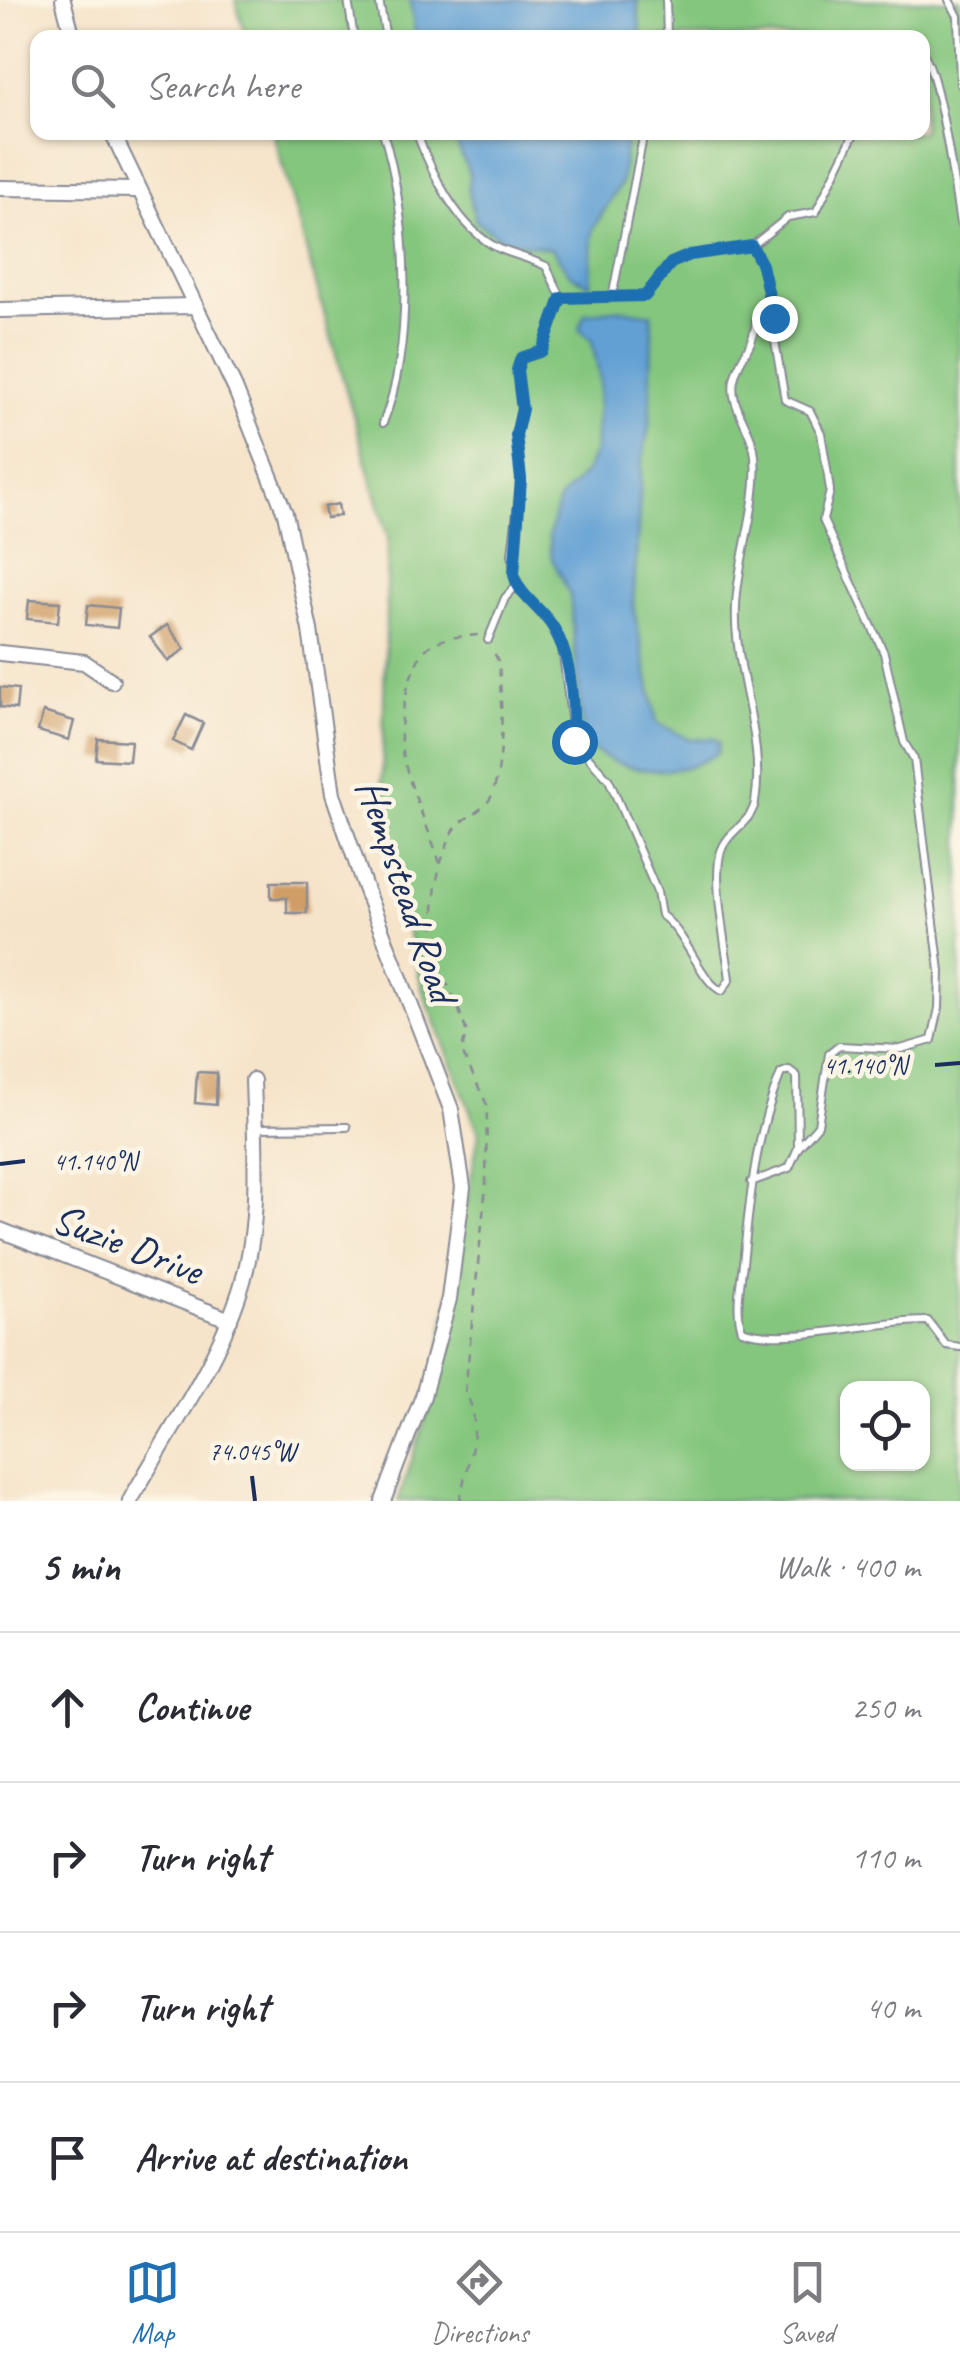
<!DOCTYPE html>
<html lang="en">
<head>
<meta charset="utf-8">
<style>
	:root { --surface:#fff; --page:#f2f2f3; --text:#2b2b33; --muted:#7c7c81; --line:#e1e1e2; --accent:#1f6fb2 }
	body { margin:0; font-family:Caveat,sans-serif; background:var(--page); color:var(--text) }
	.controls { position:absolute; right:30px; bottom:30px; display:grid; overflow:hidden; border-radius:20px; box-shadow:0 2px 8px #0004 }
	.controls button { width:90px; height:90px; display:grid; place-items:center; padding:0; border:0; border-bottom:2px solid var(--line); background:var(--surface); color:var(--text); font:50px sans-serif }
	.stop { position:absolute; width:30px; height:30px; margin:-22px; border:8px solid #1f6fb2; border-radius:50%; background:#fff }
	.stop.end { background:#1f6fb2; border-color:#fff; box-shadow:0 2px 10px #0008 }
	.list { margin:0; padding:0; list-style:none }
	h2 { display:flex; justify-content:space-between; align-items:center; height:130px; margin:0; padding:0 40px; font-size:42px }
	h2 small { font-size:32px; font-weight:400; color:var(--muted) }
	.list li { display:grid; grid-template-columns:65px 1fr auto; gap:30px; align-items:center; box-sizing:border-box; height:150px; padding:0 40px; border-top:2px solid var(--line) }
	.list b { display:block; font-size:38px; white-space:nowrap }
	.list em { font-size:32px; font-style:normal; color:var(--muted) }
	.icon { flex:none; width:55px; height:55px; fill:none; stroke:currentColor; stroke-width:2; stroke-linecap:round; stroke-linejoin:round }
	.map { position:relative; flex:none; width:960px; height:1501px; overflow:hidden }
	.search { position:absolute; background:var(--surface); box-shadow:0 2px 8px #0004; left:30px; right:30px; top:30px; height:110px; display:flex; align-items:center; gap:25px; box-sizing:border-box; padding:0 35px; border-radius:20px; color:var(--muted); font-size:38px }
	.sheet { height:730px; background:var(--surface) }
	nav { display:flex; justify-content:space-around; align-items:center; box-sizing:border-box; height:140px; border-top:2px solid var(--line); background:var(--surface); font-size:28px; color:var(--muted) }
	nav a { display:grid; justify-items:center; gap:5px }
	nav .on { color:var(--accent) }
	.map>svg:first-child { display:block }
	.green { fill:#84c67e; stroke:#507a6e; stroke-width:2.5; fill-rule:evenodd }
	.water { fill:#62a0d4; stroke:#3e6899; stroke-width:2.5 }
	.building { fill:#cf9d65 }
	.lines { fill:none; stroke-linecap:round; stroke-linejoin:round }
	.lane-casing { stroke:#888a94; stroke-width:10 }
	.street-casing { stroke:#888a94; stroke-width:18 }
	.path { stroke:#888a94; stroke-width:2.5; stroke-dasharray:8 8; stroke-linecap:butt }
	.lane { stroke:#fff; stroke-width:6 }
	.street { stroke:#fff; stroke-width:14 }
	.route { stroke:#1f6fb2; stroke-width:12 }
	.ticks { fill:none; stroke:#1b2f5e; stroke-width:4 }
	.labels { text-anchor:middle; stroke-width:9; stroke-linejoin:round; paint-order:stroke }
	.street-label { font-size:42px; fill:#1b2f5e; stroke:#fcf5e5 }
	.ticks-label { font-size:25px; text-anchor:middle; fill:#1b2f5e; stroke:#fcf5e5; stroke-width:9; stroke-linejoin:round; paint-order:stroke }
</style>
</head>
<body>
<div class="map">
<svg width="960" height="1501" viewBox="0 0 960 1501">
	<rect width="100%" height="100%" fill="#fcf5e5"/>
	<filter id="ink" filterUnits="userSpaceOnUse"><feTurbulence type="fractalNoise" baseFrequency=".01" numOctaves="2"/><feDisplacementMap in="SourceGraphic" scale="20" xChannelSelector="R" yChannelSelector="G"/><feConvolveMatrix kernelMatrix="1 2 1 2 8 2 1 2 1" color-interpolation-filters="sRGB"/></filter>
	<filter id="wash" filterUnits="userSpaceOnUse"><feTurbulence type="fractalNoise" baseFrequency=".0048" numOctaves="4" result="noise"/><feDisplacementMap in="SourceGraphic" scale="40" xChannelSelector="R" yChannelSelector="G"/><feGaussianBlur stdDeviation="2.25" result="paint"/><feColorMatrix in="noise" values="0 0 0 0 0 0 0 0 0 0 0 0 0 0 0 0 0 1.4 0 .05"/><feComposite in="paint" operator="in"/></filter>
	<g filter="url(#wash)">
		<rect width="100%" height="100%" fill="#f6e4ca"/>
		<path class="green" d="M235,0h725v1501h-562l33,-99 48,-269 -56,-142 -42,-168 7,-286 -115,-404 649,-1v-94l-676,-1zM848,1388h74v76h-74z"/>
		<g class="water">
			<polygon points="410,0 637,0 641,37 416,37"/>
			<polygon points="452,133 627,133 621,183 592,230 590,285 570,274 552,249 503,240 476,221 468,190 470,175"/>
			<path d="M622,309l29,5 1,15 -2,92 -8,41 -9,143 24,118 34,17 22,-2 6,5 -2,10c-40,27 -99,21 -133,-11l-14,-147 -18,-37 -3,-22 10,-36 26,-27 10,-21 5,-72 -8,-39 -13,-12 6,-15z"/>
		</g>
		<g id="blocks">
			<g class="building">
				<polygon points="338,504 340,516 326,518 324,507"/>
				<polygon points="29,600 60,602 58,622 27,619"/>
				<polygon points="88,605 119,608 117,628 86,625"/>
				<polygon points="167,625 185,649 168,661 150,637"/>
				<polygon points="0,687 18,689 16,709 0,707"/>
				<polygon points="43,712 74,721 69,740 38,731"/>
				<polygon points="186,715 203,723 191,750 173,741"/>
				<polygon points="98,739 131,741 129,761 96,759"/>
				<polygon points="271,882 307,882 307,913 287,913 287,898 271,898"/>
				<polygon points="197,1072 217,1073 216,1105 195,1103"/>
			</g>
		</g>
	</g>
	<g filter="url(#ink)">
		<use href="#blocks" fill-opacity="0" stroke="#888a94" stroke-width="2.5"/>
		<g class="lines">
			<defs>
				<g id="lane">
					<polyline points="348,0 354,38"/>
					<polyline points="379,0 386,38"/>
					<polyline points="666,0 667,38"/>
					<polyline points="949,0 958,16 960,84"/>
					<path d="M922,52c17,17 33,141 38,172"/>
					<path d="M416,132c16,41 42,98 84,117 15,6 31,10 46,17l15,31"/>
					<polyline points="752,246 762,265 785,400 810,411 821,433 827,469 830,491 823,520 884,653 904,742 914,759 940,971 939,1008 932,1040 901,1049 839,1046 829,1054 818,1125 798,1148"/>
					<polyline points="613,293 644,132"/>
					<path d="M767,301c-13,13 -10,25 -16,41 -5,11 -13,22 -16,34 -9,28 18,52 20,80 4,50 -17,99 -19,150 -3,64 30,132 19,196 -4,22 -27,28 -34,49 -9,29 5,96 9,128l-8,12c-21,-8 -35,-58 -61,-76l-4,-23 -48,-112 -35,-39 -12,-94 -11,-22 -35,-39 -4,-32 9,-75 -5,-44 5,-26 -4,-39 4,-12 21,-7 19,-54 84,-1 26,-33 19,-8 62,-9 36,-29 28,-5 39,-80"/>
					<path d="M383,423c32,-80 25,-209 0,-291"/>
					<polyline points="488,640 505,598 516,586"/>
					<polyline points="255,1128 347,1127"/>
					<path d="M751,1182l38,-14 9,-20 -1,-72 -8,-6 -8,3c-25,60 -30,117 -37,181 -2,24 -10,52 -2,76 44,16 132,-10 186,-9l18,24 14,2"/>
				</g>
				<g id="street">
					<polyline points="63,0 73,38"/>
					<polyline points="112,132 235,388 285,513 310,630 333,794 365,888 451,1109 463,1187 449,1299 423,1396 383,1501"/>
					<polyline points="0,188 136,190"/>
					<polyline points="0,310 194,306"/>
					<polyline points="0,653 84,662 112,681"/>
					<polyline points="0,1230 230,1320"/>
					<path d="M130,1501c39,-70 91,-143 113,-220 18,-64 12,-136 10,-201"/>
				</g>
			</defs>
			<use href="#lane" class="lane-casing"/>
			<use href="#street" class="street-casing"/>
			<g class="path">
				<path d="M440,863c-12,-36 -30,-74 -38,-111 -5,-25 6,-96 31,-108 13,-7 31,-8 46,-9"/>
				<path d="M460,1501c5,-38 26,-74 5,-109l21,-207 1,-80 -25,-53 4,-22 -7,-20 -10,-24 -10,-8c-7,-50 -10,-100 14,-146 9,-16 32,-20 39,-37 14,-40 9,-91 7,-133l-8,-15"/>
			</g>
			<use href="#lane" class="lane"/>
			<use href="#street" class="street"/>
		</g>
	</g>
	<g class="lines" filter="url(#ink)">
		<path class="route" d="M574,741c-1,-37 -1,-85 -23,-117 -12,-18 -33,-29 -37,-50l7,-95 -5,-44 6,-26 -5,-39 4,-12 21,-7 19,-53 84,-2 26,-33 19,-8 62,-9 10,19 12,53"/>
	</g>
	<path class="ticks" d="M935,1065l25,-2M0,1164l25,-3M252,1476l3,25"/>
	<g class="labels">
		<g class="street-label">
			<text transform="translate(408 890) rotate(71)" y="15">Hempstead Road</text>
			<text transform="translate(128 1243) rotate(21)" y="15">Suzie Drive</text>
		</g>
	</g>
	<g class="ticks-label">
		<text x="865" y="1074">41.140°N</text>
		<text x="95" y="1170">41.140°N</text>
		<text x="252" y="1460">74.045°W</text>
	</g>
</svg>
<div class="controls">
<button><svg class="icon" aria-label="locate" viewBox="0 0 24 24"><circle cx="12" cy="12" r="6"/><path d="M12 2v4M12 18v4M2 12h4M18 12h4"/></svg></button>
</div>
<div class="stop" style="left:574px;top:741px"></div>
<div class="stop end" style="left:774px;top:318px"></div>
<div class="search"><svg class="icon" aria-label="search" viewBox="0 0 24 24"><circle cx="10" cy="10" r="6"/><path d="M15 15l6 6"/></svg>Search here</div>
</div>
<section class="sheet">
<h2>5 min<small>Walk · 400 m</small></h2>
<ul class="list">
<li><svg class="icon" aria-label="ahead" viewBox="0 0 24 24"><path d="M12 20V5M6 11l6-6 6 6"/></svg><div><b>Continue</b></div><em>250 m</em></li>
<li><svg class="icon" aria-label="right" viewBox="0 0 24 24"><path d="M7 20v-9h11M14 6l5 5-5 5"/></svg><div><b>Turn right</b></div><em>110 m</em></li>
<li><svg class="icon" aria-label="right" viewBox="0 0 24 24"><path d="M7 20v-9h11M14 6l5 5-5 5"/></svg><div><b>Turn right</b></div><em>40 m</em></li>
<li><svg class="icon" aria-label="arrive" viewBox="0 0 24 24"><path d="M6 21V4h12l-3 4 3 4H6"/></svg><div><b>Arrive at destination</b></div></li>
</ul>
</section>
<nav>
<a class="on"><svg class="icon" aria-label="map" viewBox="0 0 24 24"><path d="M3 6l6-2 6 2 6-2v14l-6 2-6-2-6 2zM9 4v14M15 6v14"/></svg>Map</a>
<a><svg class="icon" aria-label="directions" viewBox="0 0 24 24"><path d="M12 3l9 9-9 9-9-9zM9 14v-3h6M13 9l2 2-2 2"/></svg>Directions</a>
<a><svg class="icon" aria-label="saved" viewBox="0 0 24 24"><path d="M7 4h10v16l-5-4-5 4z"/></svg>Saved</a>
</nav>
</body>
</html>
